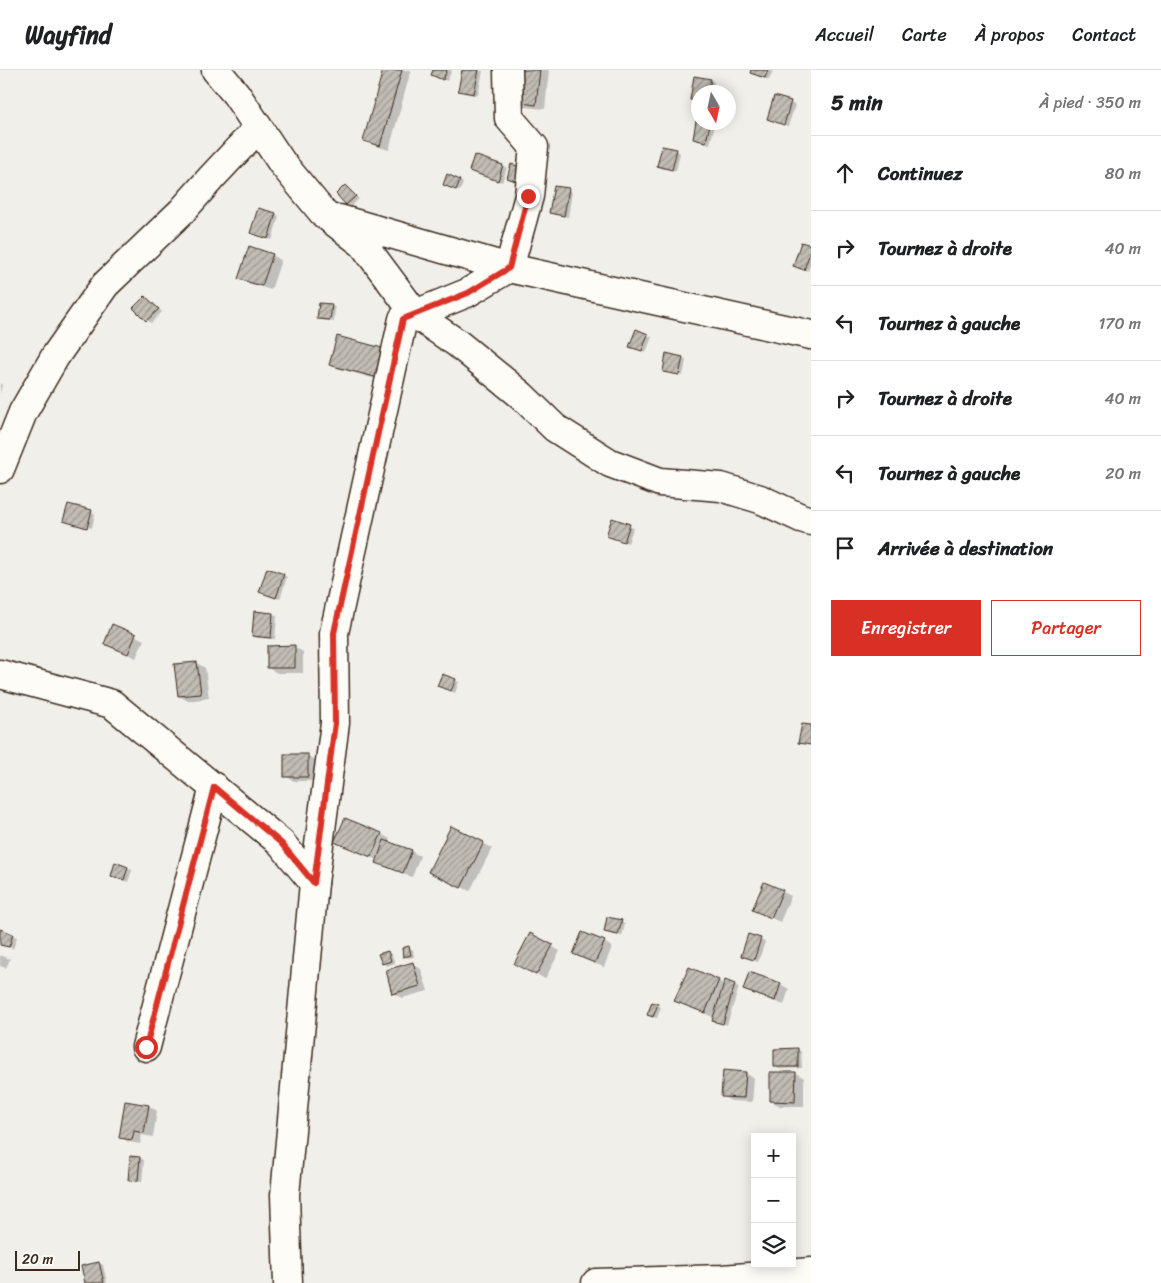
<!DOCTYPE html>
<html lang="fr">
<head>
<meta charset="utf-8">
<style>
	:root { --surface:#fff; --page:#f6f6f6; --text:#202124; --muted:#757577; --line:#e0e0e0; --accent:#d93025 }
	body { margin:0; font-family:Sriracha,sans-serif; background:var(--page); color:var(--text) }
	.controls { position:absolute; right:15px; bottom:15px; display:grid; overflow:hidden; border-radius:0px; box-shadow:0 2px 12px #0003 }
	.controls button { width:45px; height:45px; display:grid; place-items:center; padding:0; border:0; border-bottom:1px solid var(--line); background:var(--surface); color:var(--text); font:25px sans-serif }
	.compass { position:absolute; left:691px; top:15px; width:45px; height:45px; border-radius:50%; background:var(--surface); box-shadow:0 2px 12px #0003; rotate:171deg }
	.scale { position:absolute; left:15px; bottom:12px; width:65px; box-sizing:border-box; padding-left:5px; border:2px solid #3b2a1e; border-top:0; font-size:14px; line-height:18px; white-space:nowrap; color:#3b2a1e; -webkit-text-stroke:4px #fdfcf7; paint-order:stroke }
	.stop { position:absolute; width:15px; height:15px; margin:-11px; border:4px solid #d93025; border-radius:50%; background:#fff }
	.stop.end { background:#d93025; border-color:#fff; box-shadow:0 1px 5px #0008 }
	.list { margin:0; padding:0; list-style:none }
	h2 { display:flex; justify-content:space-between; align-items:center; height:65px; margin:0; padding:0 20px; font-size:21px }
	h2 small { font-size:16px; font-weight:400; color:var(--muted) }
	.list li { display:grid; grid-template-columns:32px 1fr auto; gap:15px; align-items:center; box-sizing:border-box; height:75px; padding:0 20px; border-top:1px solid var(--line) }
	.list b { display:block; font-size:19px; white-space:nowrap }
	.list em { font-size:16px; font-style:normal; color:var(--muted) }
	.actions { display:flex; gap:10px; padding:15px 20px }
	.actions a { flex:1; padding:11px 0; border:1px solid var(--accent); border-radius:0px; text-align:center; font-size:18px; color:var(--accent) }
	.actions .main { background:var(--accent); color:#fff }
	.icon { flex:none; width:28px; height:28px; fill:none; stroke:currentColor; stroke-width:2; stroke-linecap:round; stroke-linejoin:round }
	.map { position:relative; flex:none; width:811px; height:1213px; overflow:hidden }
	header { display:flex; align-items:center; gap:30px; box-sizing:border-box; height:70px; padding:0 25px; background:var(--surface); border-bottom:1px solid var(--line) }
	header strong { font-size:24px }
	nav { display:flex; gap:28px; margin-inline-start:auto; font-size:18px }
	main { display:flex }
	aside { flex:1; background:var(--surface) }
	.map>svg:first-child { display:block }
	.shadow { fill:#0003 }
	.building { fill:url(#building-hatch); stroke:#3b2a1e }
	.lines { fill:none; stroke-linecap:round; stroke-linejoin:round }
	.minor-casing { stroke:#3b2a1e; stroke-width:31 }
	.minor { stroke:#fdfcf7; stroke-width:28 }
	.route { stroke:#d93025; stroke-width:6 }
</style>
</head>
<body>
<header>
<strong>Wayfind</strong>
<nav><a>Accueil</a><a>Carte</a><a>À propos</a><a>Contact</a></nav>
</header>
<main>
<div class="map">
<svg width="811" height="1213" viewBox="0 0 811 1213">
	<defs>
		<pattern id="building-hatch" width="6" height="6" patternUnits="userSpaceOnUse" patternTransform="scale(1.25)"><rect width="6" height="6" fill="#c1bcb4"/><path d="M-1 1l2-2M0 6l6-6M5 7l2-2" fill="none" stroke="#9e9992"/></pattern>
	</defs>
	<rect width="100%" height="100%" fill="#f1efea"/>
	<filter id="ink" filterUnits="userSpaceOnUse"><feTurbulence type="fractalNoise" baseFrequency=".02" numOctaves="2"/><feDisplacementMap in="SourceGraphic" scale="10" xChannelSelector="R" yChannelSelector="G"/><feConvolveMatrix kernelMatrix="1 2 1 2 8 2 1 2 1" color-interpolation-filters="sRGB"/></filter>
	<g filter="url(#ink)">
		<g class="shadow">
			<polygon points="384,0 411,0 389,80 373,75 365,70"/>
			<polygon points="434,0 452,0 447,11 436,6"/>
			<polygon points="463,0 483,1 478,25 463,23 460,20"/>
			<polygon points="520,0 549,0 545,39 525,37 516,32"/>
			<polygon points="752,0 773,0 769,10 755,5 751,3"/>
			<polygon points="695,7 710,10 714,12 712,22 698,22 698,32 691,29"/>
			<polygon points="775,27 795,35 788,56 772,51"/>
			<polygon points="710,55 714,58 710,74 698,71 694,69"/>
			<polygon points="676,80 680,83 676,101 663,98 659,96"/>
			<polygon points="503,96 507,98 502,112 474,102"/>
			<polygon points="460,111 463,113 460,121 448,117"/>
			<polygon points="345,116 349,119 359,129 351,136 347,134 338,124"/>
			<polygon points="568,120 572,122 568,147 555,145 551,143"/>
			<polygon points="275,144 279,146 272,170 252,163"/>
			<polygon points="811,176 811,192 808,201 798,198"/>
			<polygon points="272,185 281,190 271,220 248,213 240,208"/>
			<polygon points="145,227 149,229 162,242 151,253 147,250 135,238"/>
			<polygon points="331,235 335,238 334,252 322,250 319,248"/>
			<polygon points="637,261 652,267 646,282 634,278"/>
			<polygon points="338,267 391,313 339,299 330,294"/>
			<polygon points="683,288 686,290 683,306 668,303 664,301"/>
			<polygon points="0,313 2,315 0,324"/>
			<polygon points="68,435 92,442 95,444 92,458 64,451"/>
			<polygon points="629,456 633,458 628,473 611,467"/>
			<polygon points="283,505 287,507 280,529 264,524"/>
			<polygon points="273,544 277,546 275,569 257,568 253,566"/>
			<polygon points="113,555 144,570 136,588 105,573"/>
			<polygon points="294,577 303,582 303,603 277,603 268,598"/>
			<polygon points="197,593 205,598 209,628 188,631 179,626"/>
			<polygon points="455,610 459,612 455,623 443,618"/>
			<polygon points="285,685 308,686 317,691 316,711 294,711 285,706"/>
			<polygon points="381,764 390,769 388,772 411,781 420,786 412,807 386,797 377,792 378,790 344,776"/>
			<polygon points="483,773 492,778 470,821 438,806"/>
			<polygon points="128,798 132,800 128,812 112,806"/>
			<polygon points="765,813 791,826 780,852 754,840"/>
			<polygon points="621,852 625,854 622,866 609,864 606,861"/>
			<polygon points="0,861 17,867 13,879 0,874"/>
			<polygon points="531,865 560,881 545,909 516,893"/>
			<polygon points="749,865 765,872 758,892 746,888"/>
			<polygon points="604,872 612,877 604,897 583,889 575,884"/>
			<polygon points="409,877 413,880 414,887 408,888 404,886"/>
			<polygon points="388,882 392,885 395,893 387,896 383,893"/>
			<polygon points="0,885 10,889 6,898 0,896"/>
			<polygon points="413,894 421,899 428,921 402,928 393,923"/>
			<polygon points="718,911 725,914 725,912 739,917 727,955 718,952 715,948 685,935 676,930"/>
			<polygon points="780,914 789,919 784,935 753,924 745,919"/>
			<polygon points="657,935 661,937 657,948 653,947"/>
			<polygon points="797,979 801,982 802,998 779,999 775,997"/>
			<polygon points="745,1003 754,1008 752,1032 731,1031 722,1026"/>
			<polygon points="796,1003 804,1008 804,1036 780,1036 771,1031"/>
			<polygon points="149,1036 157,1041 153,1067 142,1065 140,1074 129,1072 120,1067"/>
			<polygon points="131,1087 140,1088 144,1090 142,1112 133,1111 129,1109"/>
			<polygon points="99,1193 103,1195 107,1213 86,1213 82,1197"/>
		</g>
		<g class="building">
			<polygon points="383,0 402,0 380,76 363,71"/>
			<polygon points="433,0 447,0 443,10 431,5"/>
			<polygon points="462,0 479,0 474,24 458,21"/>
			<polygon points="518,0 540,0 536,35 515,32"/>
			<polygon points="751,0 768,0 765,8 750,3"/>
			<polygon points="694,6 711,9 708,22 698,22 698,31 690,30"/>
			<polygon points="774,26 791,31 784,55 767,49"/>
			<polygon points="696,51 710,54 706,72 693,69"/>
			<polygon points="662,76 677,79 672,100 657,96"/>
			<polygon points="474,85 503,95 498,111 469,101"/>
			<polygon points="511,94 529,100 524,114 507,108"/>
			<polygon points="447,104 460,110 456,120 443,115"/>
			<polygon points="345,115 356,126 346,135 336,124"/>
			<polygon points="554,116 569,118 564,146 549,143"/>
			<polygon points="258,138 276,143 268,169 250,163"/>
			<polygon points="801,172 811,175 811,179 804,200 793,196"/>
			<polygon points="249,176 273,184 262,216 238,209"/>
			<polygon points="145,226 159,239 146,251 133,238"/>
			<polygon points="319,233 332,234 330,250 317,249"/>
			<polygon points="636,259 648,264 642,281 629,277"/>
			<polygon points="337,266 390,280 382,309 329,295"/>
			<polygon points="666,283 683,287 679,305 663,302"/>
			<polygon points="68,434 92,440 87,458 63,451"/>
			<polygon points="612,448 630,454 624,472 606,466"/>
			<polygon points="267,498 284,504 276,528 259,522"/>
			<polygon points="254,541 273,543 271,568 252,566"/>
			<polygon points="112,554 136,564 128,584 104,574"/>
			<polygon points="295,575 295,598 267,598 267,576"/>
			<polygon points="197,592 201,624 178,626 174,594"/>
			<polygon points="442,604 456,609 451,621 437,616"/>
			<polygon points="802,654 811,655 811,675 798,673"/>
			<rect x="284" y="684" width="24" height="23"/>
			<polygon points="345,748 382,763 371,787 334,772"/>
			<polygon points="451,756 484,772 461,818 428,802"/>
			<polygon points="384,770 412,780 403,803 376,793"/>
			<polygon points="115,792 128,797 124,810 111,806"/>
			<polygon points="764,812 783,820 771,848 752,840"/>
			<polygon points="607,847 622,850 618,865 604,862"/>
			<polygon points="0,859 13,864 9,877 0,875"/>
			<polygon points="582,862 605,871 595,893 573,884"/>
			<polygon points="530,863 553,875 536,905 514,894"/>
			<polygon points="748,864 761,868 754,890 741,886"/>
			<polygon points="409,876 411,885 403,887 402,878"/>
			<polygon points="388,881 391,891 382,894 378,884"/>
			<polygon points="413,892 420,916 392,924 386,900"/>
			<polygon points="689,897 719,910 705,943 674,931"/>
			<polygon points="749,902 781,913 775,931 743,920"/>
			<polygon points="725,910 735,914 723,954 712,951"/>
			<polygon points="652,932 658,934 653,947 647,945"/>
			<polygon points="798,978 798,997 774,997 774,979"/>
			<polygon points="723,1000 746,1002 744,1028 721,1027"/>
			<polygon points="770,1002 796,1002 795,1032 770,1031"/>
			<polygon points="125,1031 149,1035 144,1063 134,1061 132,1070 119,1068"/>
			<polygon points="130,1086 140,1087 138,1111 128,1110"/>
			<polygon points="99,1192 104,1213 85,1213 81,1196"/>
		</g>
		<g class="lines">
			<defs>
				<g id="minor">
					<polyline points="216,0 236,24 282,93 324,144 363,174 416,245 457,273 521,325 555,358 610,393 660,412 721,417 760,429 801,448 811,451"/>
					<polyline points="339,149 509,198 811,265"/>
					<polyline points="0,399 23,342 56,285 105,215 182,141 212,107 258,58"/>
					<polyline points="0,604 112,634 281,773 314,813"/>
					<polyline points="146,977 214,717"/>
					<polyline points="288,1213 285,1125 314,813 335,653 334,563 403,249 467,223 509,198 529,126 534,77 509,48 508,0"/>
					<polyline points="596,1213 722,1209 811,1202"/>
				</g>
			</defs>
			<use href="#minor" class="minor-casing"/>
			<use href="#minor" class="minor"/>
		</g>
	</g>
	<g class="lines" filter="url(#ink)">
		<polyline class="route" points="146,977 214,717 281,773 314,813 335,653 334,563 403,249 468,223 509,198 528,126"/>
	</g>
</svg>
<div class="controls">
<button>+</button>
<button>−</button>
<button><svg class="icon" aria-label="layers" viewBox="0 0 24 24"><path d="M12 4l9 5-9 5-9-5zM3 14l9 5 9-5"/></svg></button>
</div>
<svg class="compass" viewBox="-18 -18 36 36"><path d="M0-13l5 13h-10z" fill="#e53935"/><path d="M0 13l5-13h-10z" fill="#757577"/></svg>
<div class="scale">20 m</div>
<div class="stop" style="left:146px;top:977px"></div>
<div class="stop end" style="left:528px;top:126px"></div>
</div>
<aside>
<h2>5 min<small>À pied · 350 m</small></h2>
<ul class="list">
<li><svg class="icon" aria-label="ahead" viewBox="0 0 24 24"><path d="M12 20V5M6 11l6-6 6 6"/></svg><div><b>Continuez</b></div><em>80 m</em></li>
<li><svg class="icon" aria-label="right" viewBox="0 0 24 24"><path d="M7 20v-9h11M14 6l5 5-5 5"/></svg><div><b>Tournez à droite</b></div><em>40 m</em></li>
<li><svg class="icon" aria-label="left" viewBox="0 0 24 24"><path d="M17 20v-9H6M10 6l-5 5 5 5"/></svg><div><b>Tournez à gauche</b></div><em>170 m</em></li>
<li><svg class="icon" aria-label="right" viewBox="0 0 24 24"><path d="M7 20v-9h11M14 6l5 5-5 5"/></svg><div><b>Tournez à droite</b></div><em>40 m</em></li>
<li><svg class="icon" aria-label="left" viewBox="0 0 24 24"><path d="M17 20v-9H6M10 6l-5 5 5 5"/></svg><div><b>Tournez à gauche</b></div><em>20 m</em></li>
<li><svg class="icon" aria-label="arrive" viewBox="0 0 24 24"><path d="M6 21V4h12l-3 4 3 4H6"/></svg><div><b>Arrivée à destination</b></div></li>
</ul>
<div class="actions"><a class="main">Enregistrer</a><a>Partager</a></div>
</aside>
</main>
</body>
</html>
